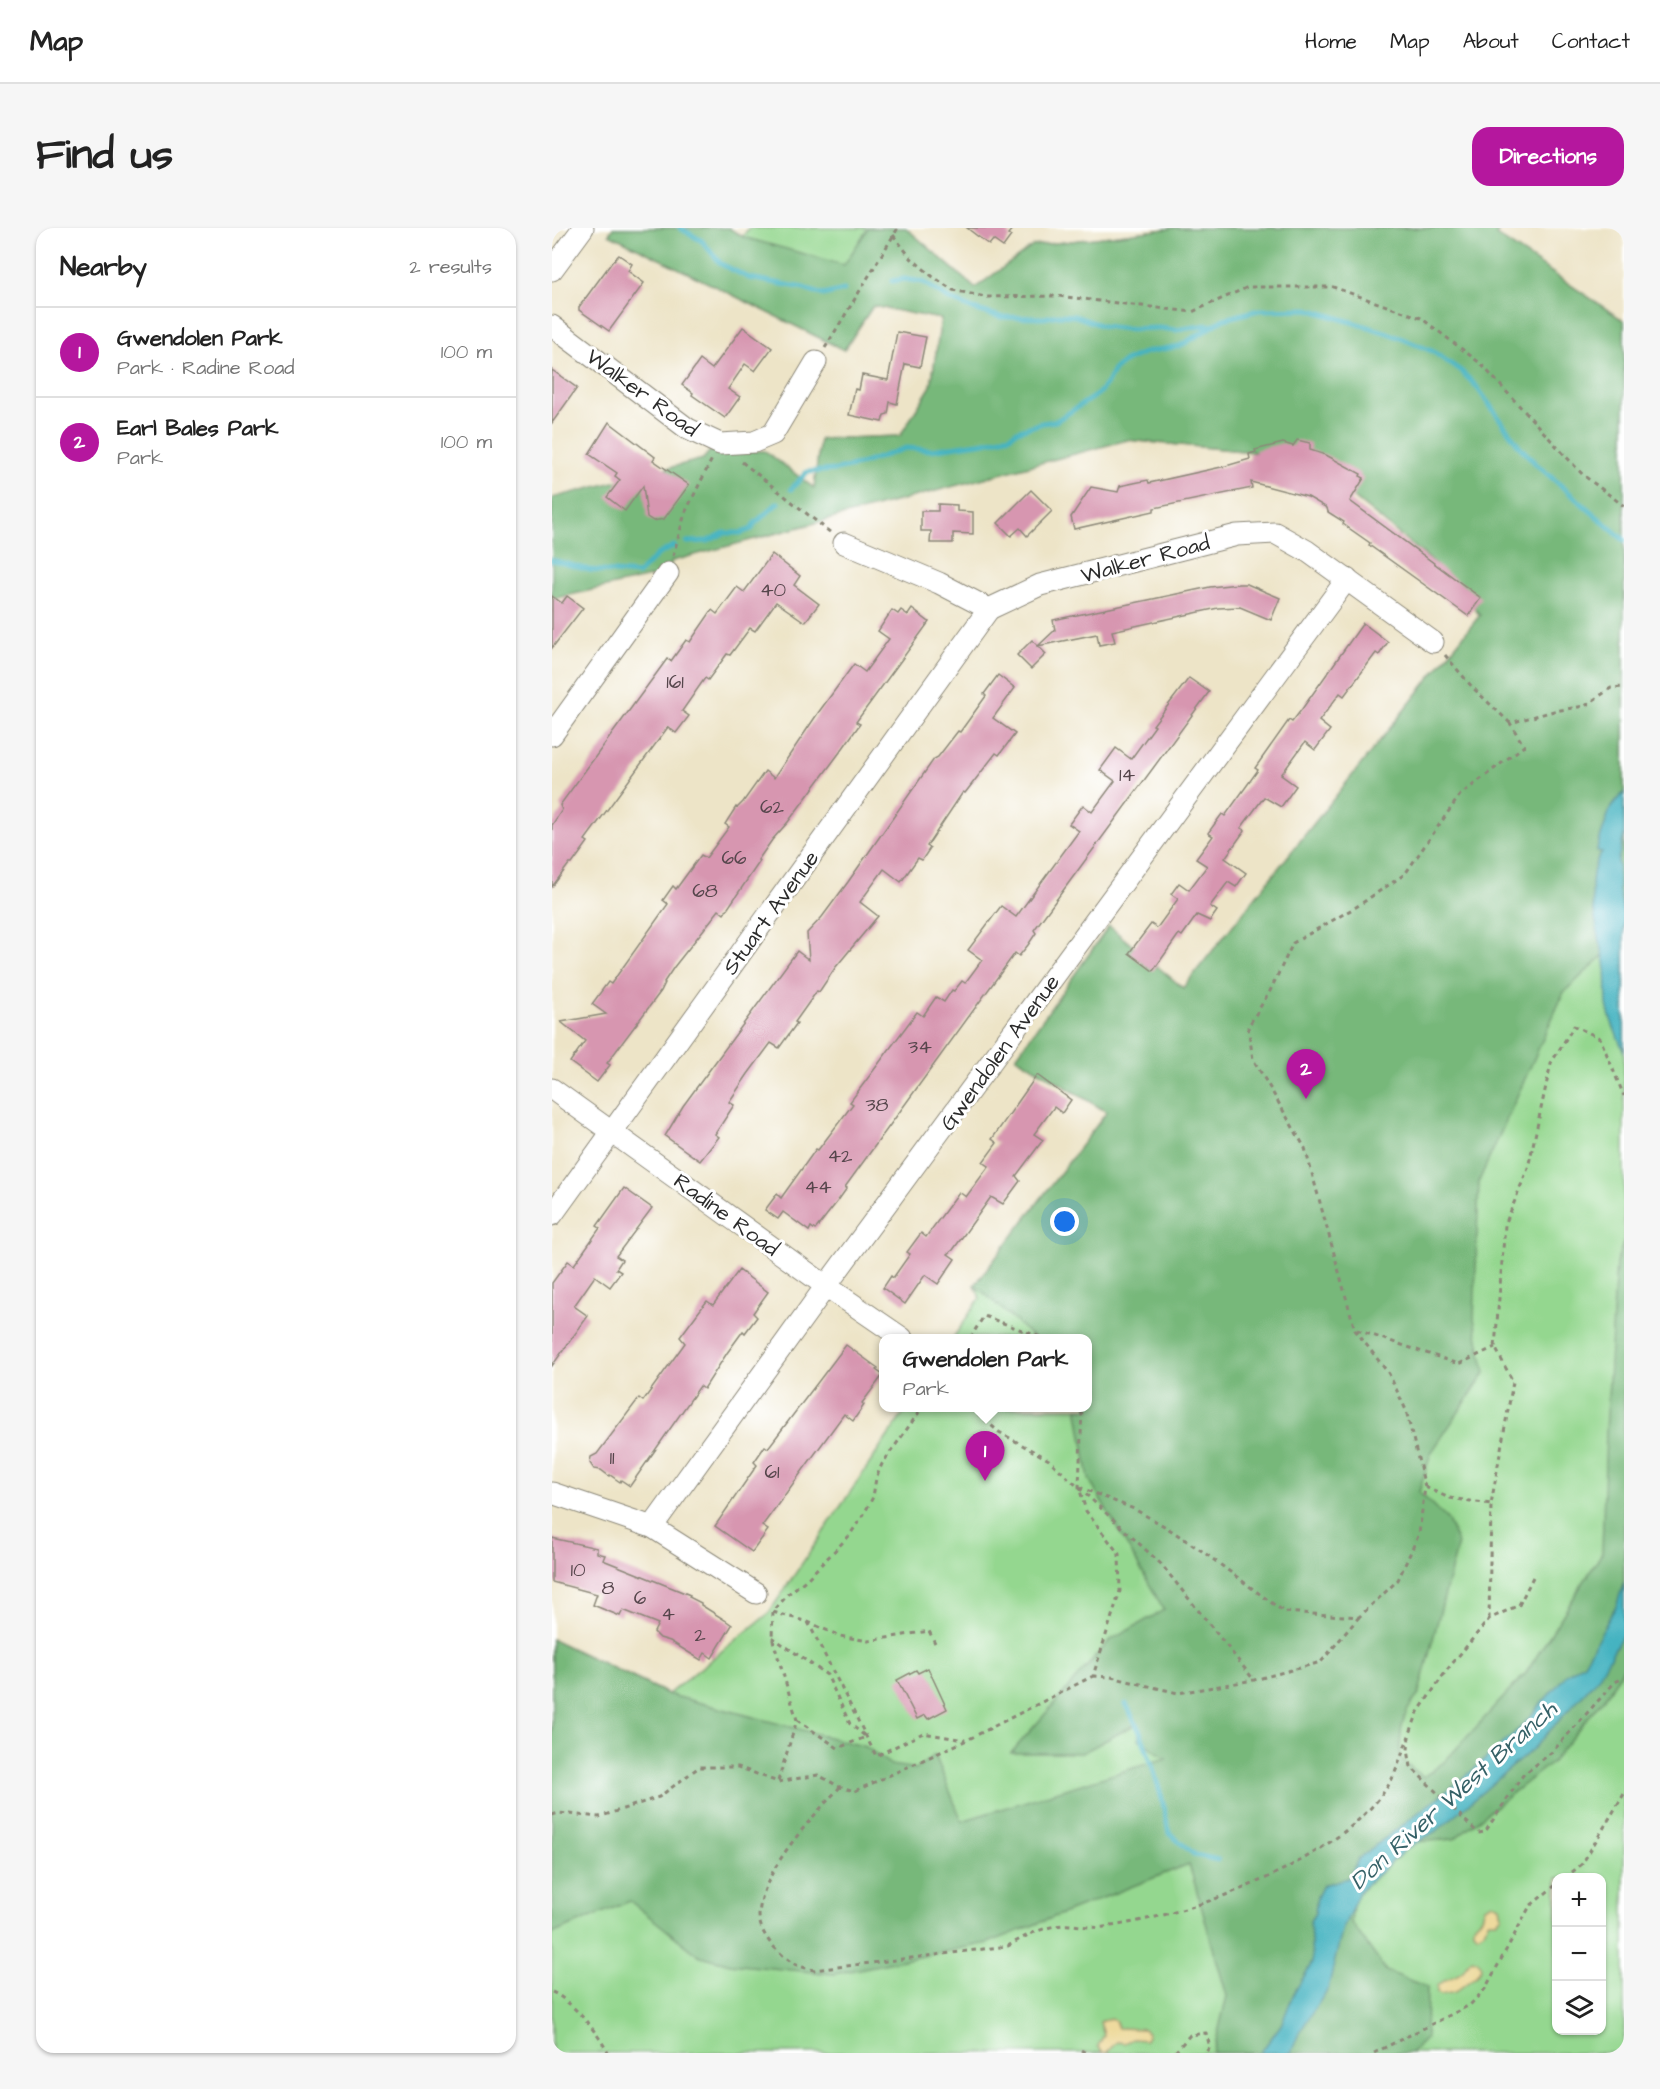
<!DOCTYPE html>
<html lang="en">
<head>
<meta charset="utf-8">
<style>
	:root { --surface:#fff; --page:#f6f6f6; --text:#222; --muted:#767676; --line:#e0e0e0; --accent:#b5179e }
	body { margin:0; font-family:"Architects Daughter",sans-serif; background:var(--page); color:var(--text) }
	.controls { position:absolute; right:18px; bottom:18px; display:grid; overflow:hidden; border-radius:12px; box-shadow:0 2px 4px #0004 }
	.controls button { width:54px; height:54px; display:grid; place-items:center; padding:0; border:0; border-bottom:2px solid var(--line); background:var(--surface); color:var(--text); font:30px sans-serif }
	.you { position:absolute; left:513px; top:994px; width:21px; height:21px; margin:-15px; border:4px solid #fff; border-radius:50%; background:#1a73e8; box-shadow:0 0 0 9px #1a73e833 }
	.badge { display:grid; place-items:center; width:39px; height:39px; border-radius:50%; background:var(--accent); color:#fff; font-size:20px; font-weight:700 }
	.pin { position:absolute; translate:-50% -50px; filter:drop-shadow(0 2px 3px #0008) }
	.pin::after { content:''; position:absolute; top:32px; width:21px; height:18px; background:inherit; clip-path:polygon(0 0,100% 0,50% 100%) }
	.popup { position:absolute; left:327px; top:1106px; width:213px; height:78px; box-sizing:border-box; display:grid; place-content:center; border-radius:12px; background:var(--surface); filter:drop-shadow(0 2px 4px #0005); font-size:20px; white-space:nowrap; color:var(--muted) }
	.popup b { font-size:22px; color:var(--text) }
	.popup::after { content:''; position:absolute; left:50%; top:100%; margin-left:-12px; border:12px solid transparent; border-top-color:var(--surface) }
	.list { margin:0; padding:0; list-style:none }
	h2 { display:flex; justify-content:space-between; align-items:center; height:78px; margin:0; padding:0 24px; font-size:26px }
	h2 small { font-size:20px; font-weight:400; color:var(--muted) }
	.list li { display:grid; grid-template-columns:39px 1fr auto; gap:18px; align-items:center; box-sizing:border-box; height:90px; padding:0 24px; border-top:2px solid var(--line) }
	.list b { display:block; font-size:22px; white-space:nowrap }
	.list p { margin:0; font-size:20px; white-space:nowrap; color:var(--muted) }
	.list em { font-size:20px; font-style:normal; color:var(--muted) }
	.icon { flex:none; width:33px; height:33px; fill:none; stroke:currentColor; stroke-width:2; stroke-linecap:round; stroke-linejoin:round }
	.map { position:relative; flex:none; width:1072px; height:1825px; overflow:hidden; border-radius:18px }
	header { display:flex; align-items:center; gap:36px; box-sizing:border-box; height:84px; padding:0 30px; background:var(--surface); border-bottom:2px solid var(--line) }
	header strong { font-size:28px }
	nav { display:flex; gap:33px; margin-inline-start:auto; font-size:21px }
	.intro { display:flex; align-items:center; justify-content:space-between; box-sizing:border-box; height:144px; padding:0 36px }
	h1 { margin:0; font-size:42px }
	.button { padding:15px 27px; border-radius:18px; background:var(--accent); color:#fff; font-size:21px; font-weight:700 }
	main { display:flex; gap:36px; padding:0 36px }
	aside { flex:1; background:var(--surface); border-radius:18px; box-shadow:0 2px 4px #0004 }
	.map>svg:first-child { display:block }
	.green { fill:#94d78f; stroke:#60815d; stroke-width:1.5; fill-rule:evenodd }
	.forest { fill:#77b87a; stroke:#517252; stroke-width:1.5 }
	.sand { fill:#eeda9e; stroke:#8c8264; stroke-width:1.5 }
	.water { fill:#45b3c1; stroke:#386f76; stroke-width:1.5 }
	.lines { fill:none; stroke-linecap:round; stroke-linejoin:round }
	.stream { stroke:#45b3c1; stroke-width:5 }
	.building { fill:#d796b0 }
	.minor-casing { stroke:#8c8879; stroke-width:23 }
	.path { stroke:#8c8879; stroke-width:3; stroke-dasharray:4.5 4.5; stroke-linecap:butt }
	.minor { stroke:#fff; stroke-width:21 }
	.labels { text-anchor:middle; stroke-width:6; stroke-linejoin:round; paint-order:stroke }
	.number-label { font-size:20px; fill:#56464c }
	.street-label { font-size:22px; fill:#2b2b2b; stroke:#fff }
	.water-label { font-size:24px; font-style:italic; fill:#356167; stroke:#fff }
</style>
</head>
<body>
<header>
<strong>Map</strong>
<nav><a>Home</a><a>Map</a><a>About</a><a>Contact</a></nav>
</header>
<div class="intro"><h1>Find us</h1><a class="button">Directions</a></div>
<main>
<aside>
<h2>Nearby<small>2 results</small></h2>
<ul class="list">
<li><span class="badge">1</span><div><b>Gwendolen Park</b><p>Park · Radine Road</p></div><em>100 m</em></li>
<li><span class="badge">2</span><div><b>Earl Bales Park</b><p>Park</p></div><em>100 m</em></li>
</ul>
</aside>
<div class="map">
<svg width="1072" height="1825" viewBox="0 0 1072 1825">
	<rect width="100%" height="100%" fill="#fff"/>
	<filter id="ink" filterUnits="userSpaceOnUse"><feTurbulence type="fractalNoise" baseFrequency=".0167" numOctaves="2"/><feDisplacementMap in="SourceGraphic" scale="12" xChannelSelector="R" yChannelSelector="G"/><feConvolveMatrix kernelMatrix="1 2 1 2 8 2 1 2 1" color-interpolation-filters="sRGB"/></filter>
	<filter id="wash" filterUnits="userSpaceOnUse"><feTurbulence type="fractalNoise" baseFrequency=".008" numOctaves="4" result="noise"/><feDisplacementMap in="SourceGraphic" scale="24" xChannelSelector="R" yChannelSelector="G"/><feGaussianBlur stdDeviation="1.35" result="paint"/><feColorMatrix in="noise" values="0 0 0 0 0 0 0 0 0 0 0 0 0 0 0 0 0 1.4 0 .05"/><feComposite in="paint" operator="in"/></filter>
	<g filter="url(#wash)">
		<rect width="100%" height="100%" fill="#ede4c7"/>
		<path class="green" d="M61,0h116l13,9 7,-9h157l69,60 58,-42 141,-18h326l-4,7 128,86v1732h-1072v-414l116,55 100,-80 139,-206h180v-70h-134l27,-40 -5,-13 132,-173 -91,-55 93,-131 74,62 297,-373 -48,-54 -122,-99 -35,-8 -148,-14 -575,153 86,-60 72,-82h55l49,37 6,-49 80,-3 31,-50 10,-67 -68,-13 -29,44 -235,-116zM1005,1650h45v152h-45z"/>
		<path class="forest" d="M61,0h116l14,9 101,28 24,-37h38l69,60 58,-42 141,-18h326l-4,7 128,86v616l-60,55 -85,189 -5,138 11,54 -54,80 -12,39 29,28 10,24 -40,152c-18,19 -18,36 -18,62l23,19 21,-15 82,-89 76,-120 4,-121 10,-169 8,-22v426l-15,25 -57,70 -98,77 -40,3 -60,55 -3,25 35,49 41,16 -1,51 -15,15h-198l14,-57 -38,-132 -201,79 -154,31 -104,-10 -32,-9 -68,-54 -78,33v-295l115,55 199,53 25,18 25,4 19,-14 27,66 204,-63 -27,-19 -1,-16 -56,30h-71l98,-112 55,-31 -75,-131 -11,-67v-4h9v-70h-53l-59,-53 132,-173 -91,-55 93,-131 74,62 297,-373 -48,-54 -122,-99 -35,-8 -148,-14 -455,121 -4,12 -116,26v-101l151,-39 7,-8h55l49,37 6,-49 80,-3 31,-50 10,-67 -68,-13 -29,44 -235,-116z"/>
		<g class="sand">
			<polygon points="941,1675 948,1678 950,1688 945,1693 936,1693 932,1703 926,1707 922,1703 922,1697 930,1689 933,1679"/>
			<path d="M920,1731l6,2 3,6 -5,9 -21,16 -14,3 -4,-2v-7c7,-8 21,-9 26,-15 4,-5 3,-8 9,-12z"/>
			<polygon points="558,1790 563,1792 566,1800 592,1801 596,1805 593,1812 581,1811 572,1815 565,1814 554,1825 550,1824 546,1818 552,1807 548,1794"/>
		</g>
		<g class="water">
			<path d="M1072,564v44l-6,24 1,31 5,25v136c-6,-15 -15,-32 -17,-48 -1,-14 1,-31 -3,-46 -7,-27 -22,-83 -2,-106l-5,-1v-3l13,-39z"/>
			<polygon points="1072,1354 1072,1404 1046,1450 981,1521 886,1602 854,1621 807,1664 790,1703 776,1761 747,1805 739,1825 708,1825 729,1797 742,1765 760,1735 758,1693 763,1685 765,1669 771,1657 796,1650 807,1630 914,1548 969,1499 1015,1446 1032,1435 1065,1376"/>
		</g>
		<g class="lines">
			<g class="stream">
				<polyline points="128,0 150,13 169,36 197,50 252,60 271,67 292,62"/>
				<polyline points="340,53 352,51 371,54 395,70 421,81 449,89 492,90 506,87 523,88 551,98 575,101 607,100 624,102 655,97 661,98"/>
				<polyline points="239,261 255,244 284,242 306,237 354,220 379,222 433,214 458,208 465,203 490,195 504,193 546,166 555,155 562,142 573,133 594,124 628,118 672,91 707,82 756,81 836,105 880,123 909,143 924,158 968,219 984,236 1072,312"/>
				<polyline points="135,314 156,313 172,305 189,305 200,301 202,296 226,275"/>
				<polyline points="0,332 37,342 86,346 105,327 122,318"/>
				<polyline points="574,1476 589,1506 600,1537 610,1571 617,1605 643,1627 666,1632"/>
			</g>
		</g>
		<g id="blocks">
			<g class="building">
				<polygon points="415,0 461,0 456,6 459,8 451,19 441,12 437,17"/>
				<polygon points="67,27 80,36 76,43 92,55 57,103 27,82 27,79 60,34"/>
				<polygon points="191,99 220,120 203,143 193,136 176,161 188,169 173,190 140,167 141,165 130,157 148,132 160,141"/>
				<polygon points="345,104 374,109 368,139 353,136 345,176 338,174 336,186 332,187 330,194 297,187 303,161 307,162 310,147 336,152"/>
				<polygon points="0,142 25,160 0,195"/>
				<polygon points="57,194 103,229 101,232 137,257 112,291 101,293 95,289 91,258 73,283 55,269 68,252 63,248 65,245 37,226"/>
				<polygon points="745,212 758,215 758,222 774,227 809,246 808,248 812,250 798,273 929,370 916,388 817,317 818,315 791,296 792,294 776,284 775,280 756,269 699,254 700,260 602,280 602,283 522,301 519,289 539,259 566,264 568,258 596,252 597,255 674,238 698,231 697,226 704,224 703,222 731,215 741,218"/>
				<polygon points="479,262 500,283 475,308 468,300 459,308 446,295"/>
				<polygon points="386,276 405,277 405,283 421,284 421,306 401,305 401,315 378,315 379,303 369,303 369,283 386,283"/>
				<polygon points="220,326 248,348 242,357 267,376 253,394 224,374 203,403 198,400 178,427 175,426 156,452 153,450 130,483 137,488 124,505 116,499 33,612 36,614 20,636 17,636 0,659 0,597 10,582 8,577 115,431 119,433 134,412 138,414 160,382 165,386 185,359 192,364"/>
				<polygon points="687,356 695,356 728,370 719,392 688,379 666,380 560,403 563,414 547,417 545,406 486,418 503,402 501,392 658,359"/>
				<polygon points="0,368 10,375 15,368 31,380 0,420"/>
				<polygon points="360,381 377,394 304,494 308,496 291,520 236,594 220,612 206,632 208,633 172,686 167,682 122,739 112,754 113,755 109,763 55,835 58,837 45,854 18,834 33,813 9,794 54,786 40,776 56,754 59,756 116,676 111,672 121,658 124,661 149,627 154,630 177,599 173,596 184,579 185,580 191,574 213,543 222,550 266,485 302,436 313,444 337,411 326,403 340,382 346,386 349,382 356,387"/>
				<polygon points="811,395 836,414 827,427 824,425 792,468 788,465 767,493 778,502 763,522 753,514 729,547 744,558 729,579 712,569 689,600 693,602 673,630 694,645 684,659 676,654 658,678 665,683 658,693 645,687 630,708 627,706 601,743 577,725 599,696 605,700 626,671 619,666 627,655 637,662 655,638 644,631 661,608 656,605 670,586 673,588 706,542 703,540 737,492 740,494 750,481"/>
				<polygon points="480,412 494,426 479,441 465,427"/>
				<polygon points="446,447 463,460 441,490 463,506 447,527 444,525 413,565 411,564 375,618 378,620 370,632 366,630 349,654 332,641 308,674 326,688 283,740 267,764 265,763 243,794 245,795 227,820 219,815 196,846 177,874 182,877 163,906 167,909 148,933 113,908 131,878 245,723 257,732 255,705 270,689 296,654 382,531 386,529 406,503 408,504 434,468 432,466"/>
				<polygon points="637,450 657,464 482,702 484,705 476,717 467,728 463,725 293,959 295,960 285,974 263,1002 259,999 257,1003 231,984 226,991 213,982 225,966 229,970 264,921 266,922 301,876 298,874 365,784 371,788 384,769 392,774 400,762 402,763 410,753 413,755 430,732 416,722 449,678 464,689 527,603 517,596 531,577 540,584 563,553 548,542 564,520 579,531 603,498 601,497"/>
				<polygon points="485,847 519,872 510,885 502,879 482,906 491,912 464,948 468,953 451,976 439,969 401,1022 396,1026 403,1031 386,1056 373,1047 353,1076 331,1060 339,1048 341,1050 358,1026 355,1024 369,1005 374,1009 407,964 414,969 437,938 431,934 445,915 440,911"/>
				<polygon points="72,960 100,980 64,1028 70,1032 64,1041 69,1044 58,1059 43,1048 22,1078 36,1088 0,1138 0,1055 16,1033 22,1037 48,1000 45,998"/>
				<polygon points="187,1042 216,1064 201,1085 205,1089 193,1105 191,1103 175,1125 152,1161 148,1158 78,1258 69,1252 68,1254 58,1247 57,1248 49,1242 42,1241 38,1235 39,1229 45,1226 87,1170 91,1173 133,1115 128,1109 145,1086 155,1073 161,1077"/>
				<polygon points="294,1117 326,1140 324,1142 331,1147 310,1175 312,1177 301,1193 292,1186 210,1298 216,1302 200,1324 163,1298 205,1237 202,1234 213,1218 216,1220"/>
				<polygon points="0,1310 45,1320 45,1325 53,1327 51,1332 138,1367 137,1369 149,1375 149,1377 173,1392 180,1397 160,1430 153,1425 149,1432 118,1413 108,1410 102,1404 106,1396 71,1382 68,1388 41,1377 45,1366 0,1354"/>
				<polygon points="376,1440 395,1481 376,1491 373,1487 365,1491 345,1452 364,1442 366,1445"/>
			</g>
		</g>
	</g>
	<g filter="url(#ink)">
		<use href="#blocks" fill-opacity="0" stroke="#8c8879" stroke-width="1.5"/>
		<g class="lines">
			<defs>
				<g id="minor">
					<polyline points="0,42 31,0"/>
					<polyline points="0,98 136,201 168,216 202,214 221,206 264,134"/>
					<polyline points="292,315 387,355 437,381 488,357 685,307 723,305 755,323 881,414"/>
					<polyline points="0,507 116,345"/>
					<polyline points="0,861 274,1058 350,1110"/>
					<polyline points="0,987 437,381"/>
					<polyline points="0,1265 100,1299 204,1365"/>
					<polyline points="100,1299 274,1058 795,351"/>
				</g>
			</defs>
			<use href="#minor" class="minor-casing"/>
			<g class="path">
				<polyline points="341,7 359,30 380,48 401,62 433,69 506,68 640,84 696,59 781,59 869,90 928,135 1031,247 1072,278"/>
				<polyline points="273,120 346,0"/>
				<polyline points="190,234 279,305"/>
				<polyline points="121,328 133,285 160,231"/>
				<polyline points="893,427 921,460 958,495"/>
				<polyline points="805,1102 907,1136 943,1119"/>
				<polyline points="418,1110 432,1088 491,1110"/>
				<polyline points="419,1180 447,1204 497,1232 609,1336 702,1452"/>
				<polyline points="527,1259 582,1281 614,1299 650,1323 732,1384 807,1389 846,1352 867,1306 873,1259 854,1182 837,1146 803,1102 753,920 701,831 696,799 718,763 741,715 804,679 853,646 908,567 972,518 958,495 1002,483 1033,478 1059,460 1072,459"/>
				<polyline points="873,1259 897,1270 939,1276"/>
				<polyline points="981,1349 967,1377 937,1391 895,1442 866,1484 857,1508 856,1522 859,1539 926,1605 933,1604 971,1547 1000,1524 1063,1454 1072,1450"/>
				<polyline points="221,1384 256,1394 288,1408 316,1413 377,1403 383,1415"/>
				<polyline points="937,1391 939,1276 961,1154 943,1119 953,997 976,940 999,835 1022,798 1048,810 1072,868"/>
				<polyline points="256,1394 324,1528 371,1505 413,1512"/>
				<polyline points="220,1409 275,1447 298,1496 313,1508"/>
				<polyline points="541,1448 559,1449 626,1465 702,1452 769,1434 807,1389"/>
				<polyline points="245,1492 286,1520 314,1509"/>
				<polyline points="226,1553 245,1492 220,1409 221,1384 236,1366 255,1351 297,1308 312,1286 321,1269 324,1250 330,1236 370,1180"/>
				<path d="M288,1559c-30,33 -78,82 -81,128 0,12 8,25 16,33 16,15 17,17 39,22l194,-24c17,-10 34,-19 55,-21 13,-1 27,4 41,2 86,-11 235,-65 284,-141 9,-14 14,-34 21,-50"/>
				<polyline points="0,1587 7,1585 47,1589 107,1569 147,1539 186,1539 226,1554 266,1547 288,1559 303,1563 415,1512 541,1448 568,1363 567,1326 534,1283 527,1259 530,1180"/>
				<polyline points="1013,1650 1030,1636 1072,1566"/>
				<path d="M0,1764c19,8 47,42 56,61"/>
				<polyline points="529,1822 534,1825"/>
				<polyline points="614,1825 624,1823 638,1807 654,1805 658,1819 653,1825"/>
				<polyline points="822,1825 918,1777 933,1761 978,1678 1005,1656"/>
			</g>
			<use href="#minor" class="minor"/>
		</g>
	</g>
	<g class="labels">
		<g class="number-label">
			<text x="221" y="368">40</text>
			<text x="123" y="460">161</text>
			<text x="575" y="553">14</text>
			<text x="220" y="585">62</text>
			<text x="182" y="636">66</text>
			<text x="153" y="669">68</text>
			<text x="368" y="825">34</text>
			<text x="325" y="883">38</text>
			<text x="288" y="934">42</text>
			<text x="266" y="965">44</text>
			<text x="60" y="1236">11</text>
			<text x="220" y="1250">61</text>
			<text x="26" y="1348">10</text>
			<text x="56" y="1366">8</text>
			<text x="88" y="1376">6</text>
			<text x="116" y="1392">4</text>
			<text x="148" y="1413">2</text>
		</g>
		<g class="street-label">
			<text transform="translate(91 164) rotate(36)" y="8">Walker Road</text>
			<text transform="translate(593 330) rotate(-15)" y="8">Walker Road</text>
			<text transform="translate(218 684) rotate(-54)" y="8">Stuart Avenue</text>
			<text transform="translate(447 824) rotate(-54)" y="8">Gwendolen Avenue</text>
			<text transform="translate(175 986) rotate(36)" y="8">Radine Road</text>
		</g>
		<g class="water-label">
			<text transform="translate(901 1567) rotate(-42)" y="8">Don River West Branch</text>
		</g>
	</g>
</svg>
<div class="controls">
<button>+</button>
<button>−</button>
<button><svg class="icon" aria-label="layers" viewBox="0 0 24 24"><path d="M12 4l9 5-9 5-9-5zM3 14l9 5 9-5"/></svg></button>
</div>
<div class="you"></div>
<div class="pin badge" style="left:433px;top:1253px">1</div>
<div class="popup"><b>Gwendolen Park</b>Park</div>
<div class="pin badge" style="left:754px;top:871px">2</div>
</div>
</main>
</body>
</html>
